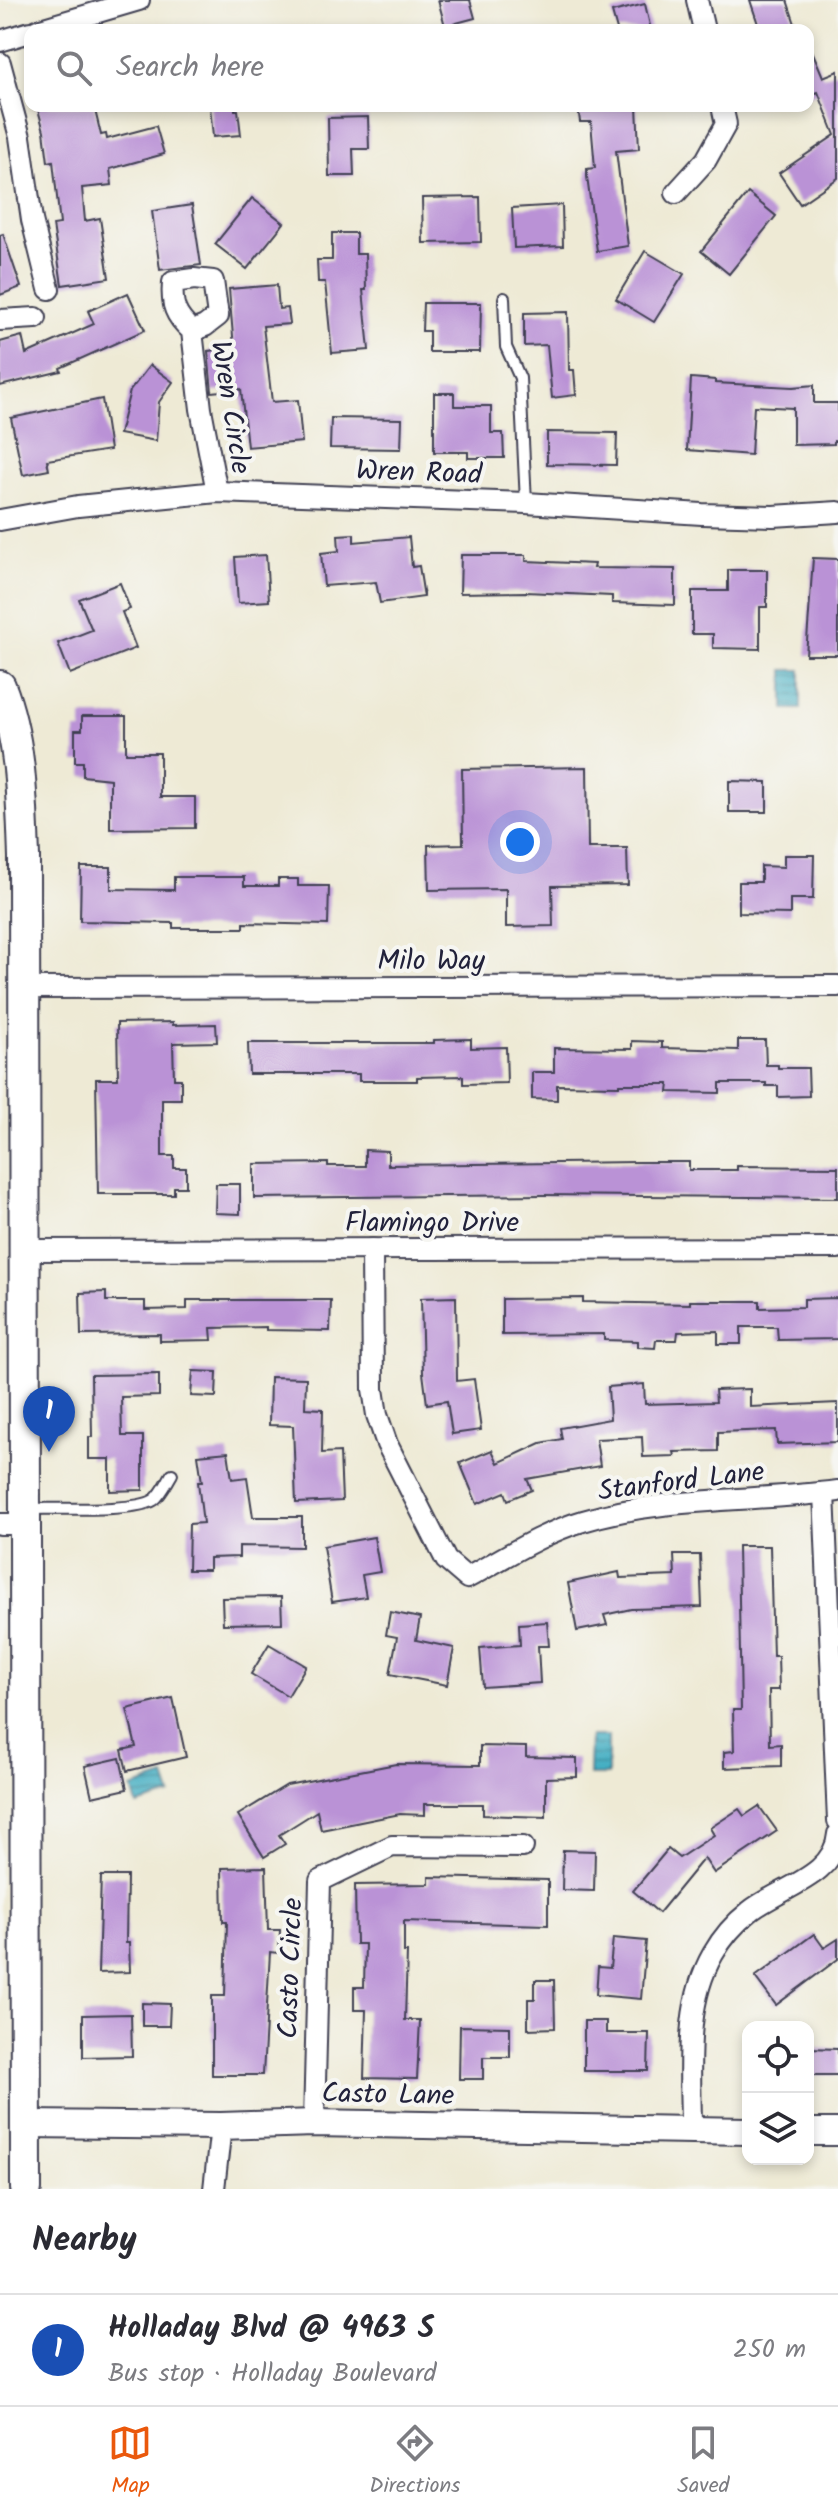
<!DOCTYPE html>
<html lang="en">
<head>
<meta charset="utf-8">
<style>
	:root { --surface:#fff; --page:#f7f7f7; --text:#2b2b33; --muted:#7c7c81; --line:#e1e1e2; --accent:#ea580c }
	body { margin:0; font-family:Kalam,sans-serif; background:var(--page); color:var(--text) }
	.controls { position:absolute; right:24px; bottom:24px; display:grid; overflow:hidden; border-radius:16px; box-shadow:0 4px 12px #0003 }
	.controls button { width:72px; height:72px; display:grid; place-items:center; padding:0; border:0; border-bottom:2px solid var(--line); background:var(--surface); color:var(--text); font:40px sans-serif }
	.you { position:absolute; left:520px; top:842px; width:28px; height:28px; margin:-20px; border:6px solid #fff; border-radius:50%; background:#1a73e8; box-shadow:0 0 0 12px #1a73e833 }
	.badge { display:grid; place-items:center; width:52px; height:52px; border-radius:50%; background:var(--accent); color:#fff; font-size:26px; font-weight:700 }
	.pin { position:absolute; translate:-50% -66px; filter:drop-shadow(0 2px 4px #0008) }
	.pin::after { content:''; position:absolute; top:42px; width:28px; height:24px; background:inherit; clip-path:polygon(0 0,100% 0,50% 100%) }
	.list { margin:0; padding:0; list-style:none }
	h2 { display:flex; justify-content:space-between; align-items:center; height:104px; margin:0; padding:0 32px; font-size:34px }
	h2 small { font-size:26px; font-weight:400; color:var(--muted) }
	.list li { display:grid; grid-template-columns:52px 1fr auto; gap:24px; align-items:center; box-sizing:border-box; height:112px; padding:0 32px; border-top:2px solid var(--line) }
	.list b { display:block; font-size:30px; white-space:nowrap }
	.list p { margin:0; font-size:26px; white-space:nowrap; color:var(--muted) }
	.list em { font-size:26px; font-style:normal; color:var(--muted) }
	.icon { flex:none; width:44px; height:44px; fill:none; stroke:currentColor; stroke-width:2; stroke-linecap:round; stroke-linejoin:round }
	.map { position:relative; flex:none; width:838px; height:2189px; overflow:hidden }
	.search { position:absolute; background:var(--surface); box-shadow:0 4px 12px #0003; left:24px; right:24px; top:24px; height:88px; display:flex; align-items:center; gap:20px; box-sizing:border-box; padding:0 28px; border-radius:16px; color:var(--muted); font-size:30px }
	.sheet { height:216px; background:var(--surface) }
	nav { display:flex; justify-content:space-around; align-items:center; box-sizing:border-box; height:112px; border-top:2px solid var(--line); background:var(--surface); font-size:22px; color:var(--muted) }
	nav a { display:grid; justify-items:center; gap:4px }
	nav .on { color:var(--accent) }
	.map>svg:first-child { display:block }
	.water { fill:url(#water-rules); stroke:#33687f; stroke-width:2 }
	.building { fill:#ba92d6 }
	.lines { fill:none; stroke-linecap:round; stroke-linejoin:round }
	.service-casing { stroke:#414052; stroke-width:14 }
	.minor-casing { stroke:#414052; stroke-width:24 }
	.tertiary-casing { stroke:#414052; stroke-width:30 }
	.secondary-casing { stroke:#414052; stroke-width:34 }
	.service { stroke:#fff; stroke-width:10 }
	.minor { stroke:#fff; stroke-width:20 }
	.tertiary { stroke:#fff; stroke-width:26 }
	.secondary { stroke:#fff; stroke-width:30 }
	.labels { text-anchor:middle; stroke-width:8; stroke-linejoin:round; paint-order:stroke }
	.street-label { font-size:28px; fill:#22223b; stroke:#f6f6f2 }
</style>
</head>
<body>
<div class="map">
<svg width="838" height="2189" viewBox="0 0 838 2189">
	<defs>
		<pattern id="water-rules" width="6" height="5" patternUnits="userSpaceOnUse" patternTransform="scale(2)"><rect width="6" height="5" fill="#44afc3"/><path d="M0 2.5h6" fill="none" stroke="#388ea0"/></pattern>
	</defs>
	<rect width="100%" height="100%" fill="#f6f6f2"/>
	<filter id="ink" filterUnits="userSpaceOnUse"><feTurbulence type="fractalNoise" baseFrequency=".0125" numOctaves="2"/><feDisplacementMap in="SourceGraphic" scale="16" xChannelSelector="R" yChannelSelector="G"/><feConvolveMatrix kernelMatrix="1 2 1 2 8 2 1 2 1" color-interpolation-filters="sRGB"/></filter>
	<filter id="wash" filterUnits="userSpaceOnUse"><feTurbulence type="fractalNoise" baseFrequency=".006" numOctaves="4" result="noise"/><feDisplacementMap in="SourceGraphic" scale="32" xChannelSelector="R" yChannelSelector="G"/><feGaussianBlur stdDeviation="1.8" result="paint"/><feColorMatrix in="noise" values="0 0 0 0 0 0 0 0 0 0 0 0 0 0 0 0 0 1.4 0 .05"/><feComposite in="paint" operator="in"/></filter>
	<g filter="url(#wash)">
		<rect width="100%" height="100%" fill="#eeead5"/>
		<g class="water">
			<rect x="784" y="670" width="17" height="39"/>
			<polygon points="590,1736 608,1736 608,1775 589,1775"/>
			<polygon points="165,1777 171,1795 137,1805 132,1788"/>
		</g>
		<g id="blocks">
			<g class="building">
				<polygon points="438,0 470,0 475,18 445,26"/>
				<polygon points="750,0 787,0 797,30 760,30"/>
				<polygon points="645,4 651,30 617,30 612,12"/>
				<polygon points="808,41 823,77 838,71 838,178 800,204 779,173 835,135 818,92 808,96"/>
				<polygon points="37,106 94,106 101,135 106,134 107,139 156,126 164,154 110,169 112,185 82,188 85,221 100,218 109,278 62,285 53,225 60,224 53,161 48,162 44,131"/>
				<polygon points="210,106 235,106 235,110 238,110 241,135 213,137"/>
				<polygon points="578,106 637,106 639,149 616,151 628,246 597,251 587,177 587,169 595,168 591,122 580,122"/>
				<polygon points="368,117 369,149 353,149 354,176 329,176 328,118"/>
				<polygon points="748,193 776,216 729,274 701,251"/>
				<polygon points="480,197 481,242 423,243 422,198"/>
				<polygon points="252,198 284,223 247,269 215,244"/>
				<polygon points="192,205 201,265 160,270 152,211"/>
				<polygon points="562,205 563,246 514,248 512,208"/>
				<polygon points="332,233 356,233 356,254 365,254 366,290 363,290 369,350 332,353 325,282 318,282 317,260 332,260"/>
				<polygon points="3,234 21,287 0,295 0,235"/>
				<polygon points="645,251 684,274 654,322 616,299"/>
				<polygon points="277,285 279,309 288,308 290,324 263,326 272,402 298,400 302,442 247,447 241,389 212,392 208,351 234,348 229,289"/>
				<polygon points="128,293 145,330 60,368 61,371 0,386 0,342 22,336 26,354 94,324 88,311"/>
				<polygon points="423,303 481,303 480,352 429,352 429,331 422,331"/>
				<polygon points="568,312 569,370 574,370 576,395 552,398 547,345 524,346 524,313"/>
				<polygon points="150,365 173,382 159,402 156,441 119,434 130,391"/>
				<polygon points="691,378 715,380 715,383 793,387 814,385 814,403 838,403 838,441 834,441 834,444 793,445 793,408 754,406 751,455 687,450"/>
				<polygon points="434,393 454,393 454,406 491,406 491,433 503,433 504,458 468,458 468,452 434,452"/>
				<polygon points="102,399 110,450 47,460 49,470 23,475 11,418"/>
				<polygon points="331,418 402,419 401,449 330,448"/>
				<polygon points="547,432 617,433 616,465 547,464"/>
				<polygon points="354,534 354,542 409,537 412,567 419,566 424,597 380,603 376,582 324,586 321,553 339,551 338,535"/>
				<polygon points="266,555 269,601 238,603 235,557"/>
				<polygon points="461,555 526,555 526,561 594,564 593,568 675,569 675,605 612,603 612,596 526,592 460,593"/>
				<polygon points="813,558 838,559 838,655 806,655"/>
				<polygon points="728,570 767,570 767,607 760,607 760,649 713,648 713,634 692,634 692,591 728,591"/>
				<polygon points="120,583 130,609 122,612 136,648 70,674 58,643 92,630 79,599"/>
				<polygon points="82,716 126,716 126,753 160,753 160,797 195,797 195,828 110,829 110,779 83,776 83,762 75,762 75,730 82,730"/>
				<polygon points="587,767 588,848 627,848 628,885 552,886 553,926 506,927 506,889 429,890 428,845 463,844 462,769"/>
				<polygon points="729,781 767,782 767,812 729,812"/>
				<polygon points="784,855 814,855 813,899 790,899 790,914 739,913 739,882 761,882 761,866 784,867"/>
				<polygon points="81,867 111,867 111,889 174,890 174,877 244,877 244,886 278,886 278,879 298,879 298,886 329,886 328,925 244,923 244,928 173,928 173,923 80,921"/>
				<polygon points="173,1022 173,1025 216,1024 217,1042 173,1043 174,1079 181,1079 181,1099 162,1099 162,1156 174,1156 174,1168 186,1168 186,1187 174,1187 174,1194 98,1194 96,1079 118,1079 117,1023"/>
				<polygon points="471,1039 471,1048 506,1047 507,1083 463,1084 463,1076 417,1077 417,1081 359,1081 359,1074 249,1074 248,1043 434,1043 434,1040"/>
				<polygon points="738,1040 765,1040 766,1065 778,1065 778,1068 808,1068 809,1096 778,1097 778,1086 766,1086 766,1083 720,1083 720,1093 668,1092 669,1084 619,1084 619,1086 557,1085 557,1100 532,1099 532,1072 554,1072 554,1048 632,1049 632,1041 662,1042 662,1048 738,1050"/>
				<polygon points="365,1150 388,1151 388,1165 638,1162 689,1162 689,1170 737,1170 737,1166 838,1167 838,1198 543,1195 254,1198 254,1164 328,1163 328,1166 365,1166"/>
				<polygon points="216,1184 240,1184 240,1214 215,1213"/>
				<polygon points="106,1292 106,1301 145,1301 145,1310 187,1309 187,1300 331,1300 330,1331 266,1330 266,1327 211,1328 212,1340 160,1341 160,1334 81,1335 80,1293"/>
				<polygon points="456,1297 457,1381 474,1379 481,1430 452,1434 447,1401 427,1404 423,1373 421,1298"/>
				<polygon points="583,1298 583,1302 690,1304 690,1301 760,1301 760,1308 804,1307 804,1299 838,1298 838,1339 778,1340 777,1327 741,1327 741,1344 718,1344 718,1331 678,1332 677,1340 656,1340 655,1348 638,1347 638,1341 604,1340 604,1334 502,1335 502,1299"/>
				<polygon points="193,1371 217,1372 216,1397 191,1396"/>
				<polygon points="159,1374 159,1396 121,1397 122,1436 143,1436 143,1490 110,1491 110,1459 89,1459 89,1437 92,1437 91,1375"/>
				<polygon points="270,1377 306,1378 305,1408 323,1409 322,1453 340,1452 342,1501 296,1503 293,1426 269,1425"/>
				<polygon points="644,1384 645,1404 716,1402 715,1390 750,1389 750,1407 838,1403 838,1442 777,1444 776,1430 718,1432 718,1451 674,1452 675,1456 643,1457 642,1437 596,1439 600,1466 527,1479 532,1490 508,1500 505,1492 477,1504 460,1463 492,1450 498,1463 541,1443 562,1439 560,1428 610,1419 608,1387"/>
				<polygon points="228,1452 232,1479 247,1477 253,1517 302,1517 302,1547 239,1546 239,1557 209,1558 209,1570 188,1570 189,1524 203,1523 198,1482 202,1482 198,1455"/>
				<polygon points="374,1537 380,1572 362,1575 366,1597 332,1602 323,1546"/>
				<polygon points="738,1546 770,1546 773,1656 778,1656 779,1690 769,1690 770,1745 781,1744 781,1766 724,1768 724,1752 734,1751 733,1710 741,1710"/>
				<polygon points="674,1555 700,1555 702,1607 631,1609 604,1615 607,1625 577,1631 568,1583 619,1572 620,1578 675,1576"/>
				<polygon points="281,1597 282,1623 223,1624 222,1598"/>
				<polygon points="390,1612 420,1618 416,1640 454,1648 447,1685 390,1674 397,1637 386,1635"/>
				<polygon points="547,1622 549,1646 538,1646 540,1683 483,1687 480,1648 520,1645 519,1624"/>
				<polygon points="269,1644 306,1666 288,1696 251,1674"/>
				<polygon points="173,1698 186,1757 127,1771 122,1750 136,1747 127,1709"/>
				<polygon points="480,1746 526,1747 526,1757 577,1758 577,1777 546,1778 546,1817 483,1815 483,1804 425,1804 425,1815 400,1814 321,1830 317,1811 279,1835 285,1844 264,1857 238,1815 287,1785 396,1764 480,1765"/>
				<polygon points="120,1758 127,1789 92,1797 85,1766"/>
				<polygon points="759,1806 777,1831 714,1873 704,1858 659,1913 633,1891 668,1849 679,1858 714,1835 710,1828 739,1809 744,1816"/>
				<polygon points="563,1850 595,1851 594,1891 562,1890"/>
				<polygon points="266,1867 268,1930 280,1930 279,1953 270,1952 263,2075 212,2075 212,1996 225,1996 227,1922 223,1922 222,1868"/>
				<polygon points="101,1876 127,1876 126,1943 129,1943 130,1972 98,1973"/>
				<polygon points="429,1877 548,1880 548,1925 404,1921 404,1952 407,1952 405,2020 420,2020 417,2079 364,2078 366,2010 354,2010 354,1987 364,1987 365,1944 356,1944 355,1885 429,1884"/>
				<polygon points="814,1934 824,1948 838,1939 838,1959 776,2005 755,1977"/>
				<polygon points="613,1938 646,1941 641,1999 596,1995 598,1967 610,1968"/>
				<polygon points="535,1980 554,1980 555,2028 528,2029 528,1999 535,1999"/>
				<polygon points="142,2003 170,2004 169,2026 142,2026"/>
				<polygon points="131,2014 132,2056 83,2057 83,2015"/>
				<polygon points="584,2021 606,2021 606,2033 649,2033 648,2071 584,2071"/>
				<polygon points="460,2026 510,2027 510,2057 483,2057 483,2079 459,2079"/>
				<polygon points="808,2048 838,2049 838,2075 808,2075"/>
			</g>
		</g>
	</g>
	<g filter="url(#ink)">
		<use href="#blocks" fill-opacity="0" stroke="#414052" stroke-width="2"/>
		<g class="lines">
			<defs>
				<g id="service">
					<polyline points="504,298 506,347 520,378 526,503"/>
					<path d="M29,1509c25,-1 107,3 125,-9 8,-6 13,-18 18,-26"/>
				</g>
				<g id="minor">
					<polyline points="697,0 704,30"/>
					<polyline points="37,30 139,0"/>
					<polyline points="0,41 30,32"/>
					<polyline points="0,63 20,137 32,220 49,289"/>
					<polyline points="676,193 706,160 726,124 722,106"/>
					<polyline points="0,320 36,318"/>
					<path d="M192,331l13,-5 13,-10 -5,-35 -19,-2 -21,3c-2,23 2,34 19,49l9,78 16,83"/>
					<polyline points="0,520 78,506 217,492 526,503 702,514 773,516 838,512"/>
					<polyline points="24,988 838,986"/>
					<path d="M372,1249l1,140 4,26 10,29 59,116 21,18c37,-20 75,-45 116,-57 82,-25 170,-19 255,-30"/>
					<polyline points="26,1250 838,1248"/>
					<polyline points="824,1493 838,1821"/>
					<polyline points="0,1524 27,1524"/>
					<polyline points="314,2123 320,1881 392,1846 523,1847"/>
					<path d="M691,2130c0,-58 -8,-124 22,-176 9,-16 22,-31 36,-42 29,-24 86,-35 89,-78"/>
					<polyline points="214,2189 221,2126"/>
				</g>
				<g id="tertiary">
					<polyline points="26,2124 221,2126 314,2123 748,2131"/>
					<polyline points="808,2132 838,2132"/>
				</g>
				<path id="secondary" d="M0,686c21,53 22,114 24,171l2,1332"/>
			</defs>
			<use href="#service" class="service-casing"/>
			<use href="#minor" class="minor-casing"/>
			<use href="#tertiary" class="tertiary-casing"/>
			<use href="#secondary" class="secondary-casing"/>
			<use href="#service" class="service"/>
			<use href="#minor" class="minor"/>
			<use href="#tertiary" class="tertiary"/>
			<use href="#secondary" class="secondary"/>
		</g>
	</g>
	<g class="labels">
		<g class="street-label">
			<text transform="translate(232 407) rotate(81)" y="10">Wren Circle</text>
			<text transform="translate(419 471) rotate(2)" y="10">Wren Road</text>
			<text x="431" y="969">Milo Way</text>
			<text x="432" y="1231">Flamingo Drive</text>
			<text transform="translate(681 1480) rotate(-7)" y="10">Stanford Lane</text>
			<text transform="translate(289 1968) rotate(-88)" y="10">Casto Circle</text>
			<text transform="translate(388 2093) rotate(1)" y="10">Casto Lane</text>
		</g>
	</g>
</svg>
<div class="controls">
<button><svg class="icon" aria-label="locate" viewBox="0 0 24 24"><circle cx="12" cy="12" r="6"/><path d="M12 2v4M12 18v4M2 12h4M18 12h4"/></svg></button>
<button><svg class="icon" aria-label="layers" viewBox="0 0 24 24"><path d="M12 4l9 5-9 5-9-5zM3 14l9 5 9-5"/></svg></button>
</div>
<div class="you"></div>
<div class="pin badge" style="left:49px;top:1452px;background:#1a4fb4">1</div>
<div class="search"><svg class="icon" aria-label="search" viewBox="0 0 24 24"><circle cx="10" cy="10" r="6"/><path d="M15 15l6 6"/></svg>Search here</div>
</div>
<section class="sheet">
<h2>Nearby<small></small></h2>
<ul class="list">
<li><span class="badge" style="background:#1a4fb4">1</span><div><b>Holladay Blvd @ 4963 S</b><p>Bus stop · Holladay Boulevard</p></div><em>250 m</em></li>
</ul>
</section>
<nav>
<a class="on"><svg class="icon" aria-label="map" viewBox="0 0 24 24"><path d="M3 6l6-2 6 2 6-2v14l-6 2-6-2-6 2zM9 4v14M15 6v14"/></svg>Map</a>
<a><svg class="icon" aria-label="directions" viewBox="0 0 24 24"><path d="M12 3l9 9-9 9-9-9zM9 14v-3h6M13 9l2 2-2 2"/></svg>Directions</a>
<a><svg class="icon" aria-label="saved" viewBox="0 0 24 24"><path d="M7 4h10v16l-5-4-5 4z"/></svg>Saved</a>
</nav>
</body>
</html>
